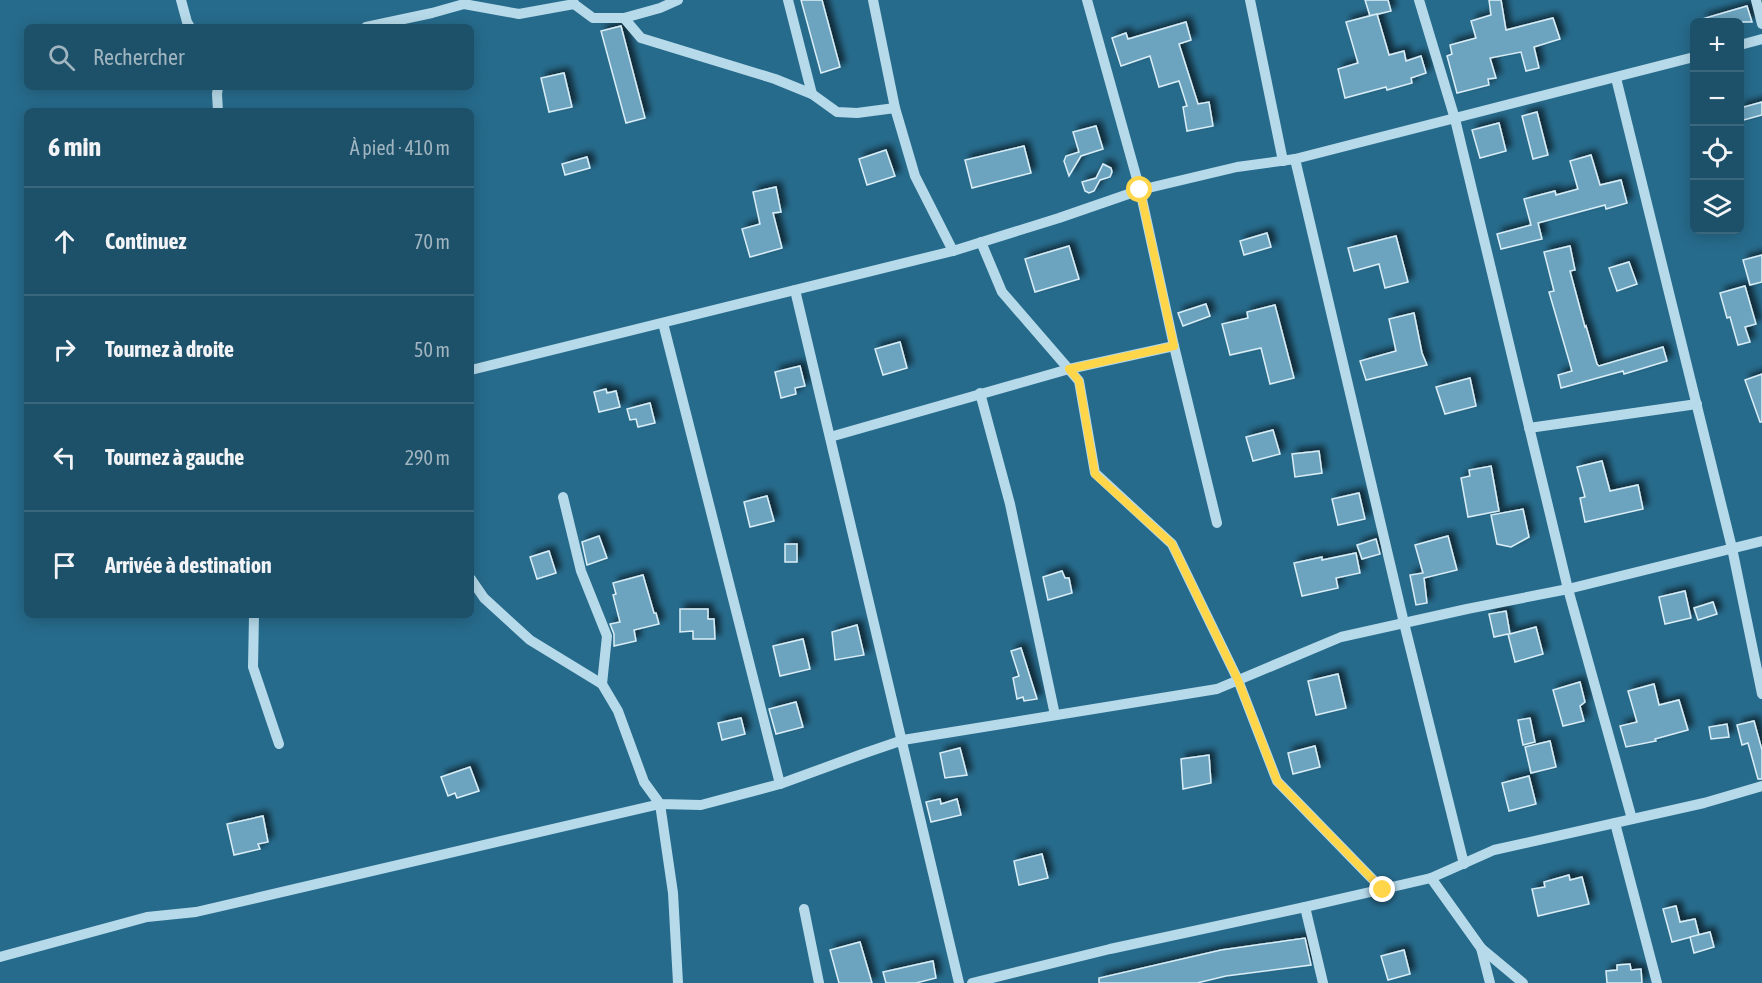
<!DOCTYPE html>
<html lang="fr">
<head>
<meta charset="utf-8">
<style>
	:root { --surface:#1d5069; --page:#2a5a71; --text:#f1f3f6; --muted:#a0b5c0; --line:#3b677d }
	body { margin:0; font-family:"Asap Condensed",sans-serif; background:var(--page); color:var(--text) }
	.controls { position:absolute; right:18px; top:18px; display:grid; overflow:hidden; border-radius:9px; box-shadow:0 3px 15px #0003 }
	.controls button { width:54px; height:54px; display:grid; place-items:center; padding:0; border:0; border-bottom:2px solid var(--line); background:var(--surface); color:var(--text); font:30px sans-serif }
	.stop { position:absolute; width:18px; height:18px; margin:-14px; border:4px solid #ffd54a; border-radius:50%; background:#fff }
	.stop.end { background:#ffd54a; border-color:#fff; box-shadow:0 2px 6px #0008 }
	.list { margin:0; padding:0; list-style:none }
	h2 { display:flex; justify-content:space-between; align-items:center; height:78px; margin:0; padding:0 24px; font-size:26px }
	h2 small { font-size:20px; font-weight:400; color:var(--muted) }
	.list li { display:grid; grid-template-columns:39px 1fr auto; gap:18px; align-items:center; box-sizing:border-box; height:108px; padding:0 24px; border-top:2px solid var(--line) }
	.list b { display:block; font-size:22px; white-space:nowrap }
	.list em { font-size:20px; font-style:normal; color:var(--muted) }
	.icon { flex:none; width:33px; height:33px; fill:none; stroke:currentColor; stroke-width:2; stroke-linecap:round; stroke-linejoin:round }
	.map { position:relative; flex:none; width:1762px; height:983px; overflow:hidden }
	.search { position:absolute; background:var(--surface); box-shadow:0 3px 15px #0003; left:24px; top:24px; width:450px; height:66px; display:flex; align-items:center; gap:15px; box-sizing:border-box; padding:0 21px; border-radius:9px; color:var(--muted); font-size:22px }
	.panel { position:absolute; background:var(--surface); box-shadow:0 3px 15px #0003; left:24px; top:108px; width:450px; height:510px; border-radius:9px }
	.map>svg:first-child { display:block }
	.building { fill:#6ca4bf; stroke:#daeef8; stroke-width:1.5; filter:url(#shadow) }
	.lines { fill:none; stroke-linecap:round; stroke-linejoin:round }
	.minor { stroke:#b6daea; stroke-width:10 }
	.route { stroke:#ffd54a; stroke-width:8 }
</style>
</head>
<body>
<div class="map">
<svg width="1762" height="983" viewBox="0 0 1762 983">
	<defs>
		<filter id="shadow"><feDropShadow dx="5" dy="-5" stdDeviation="3" flood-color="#0009"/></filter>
	</defs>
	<rect width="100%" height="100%" fill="#276b8c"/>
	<g class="building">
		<polygon points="801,0 822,0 840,67 821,73"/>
		<polygon points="1365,0 1388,0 1391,11 1370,16"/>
		<polygon points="1489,0 1501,0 1506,30 1553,18 1560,39 1534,47 1539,68 1526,71 1521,52 1490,58 1496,78 1488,79 1489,85 1457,93 1447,56 1452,54 1450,45 1476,38 1471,21 1491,15"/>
		<polygon points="1747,6 1752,22 1702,22 1702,19"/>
		<polygon points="1377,14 1389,55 1404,51 1406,61 1421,56 1426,73 1411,78 1412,83 1387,90 1386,87 1345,98 1338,69 1358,63 1346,22"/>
		<polygon points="1186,22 1191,40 1179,44 1198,104 1209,102 1213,126 1187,131 1183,107 1187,106 1179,81 1159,87 1150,56 1121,66 1112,38 1126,33 1128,39"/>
		<polygon points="621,26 645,118 626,123 601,31"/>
		<polygon points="564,73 572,107 549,112 541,78"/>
		<polygon points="1762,102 1762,115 1740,121 1740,108"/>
		<polygon points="1537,112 1548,155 1533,159 1522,116"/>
		<polygon points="1499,123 1506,151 1480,158 1472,130"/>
		<polygon points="1096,126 1103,149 1081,156 1069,176 1064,161 1066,156 1079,152 1073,132"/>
		<polygon points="1024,146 1031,173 972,188 965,160"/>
		<polygon points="886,150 895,176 867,185 859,159"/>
		<polygon points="1591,155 1600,185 1621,180 1627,203 1606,209 1605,205 1538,223 1542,239 1501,249 1497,234 1531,225 1524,199 1555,191 1556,195 1578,189 1570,161"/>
		<polygon points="587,157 590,168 565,175 562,164"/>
		<polygon points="1103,164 1111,168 1112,172 1110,177 1100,180 1094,191 1089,193 1085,191 1082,182 1096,178"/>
		<polygon points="776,187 781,212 773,213 782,248 750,257 742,229 760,224 753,192"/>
		<polygon points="1267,233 1271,247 1244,255 1240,241"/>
		<polygon points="1396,236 1408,282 1385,288 1379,264 1354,271 1348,248"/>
		<polygon points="1069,246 1079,279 1035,292 1025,259"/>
		<polygon points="1570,246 1575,270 1570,271 1585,327 1586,326 1597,364 1599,366 1663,347 1667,361 1624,374 1623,371 1561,388 1558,375 1572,371 1549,292 1554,291 1544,252"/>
		<polygon points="1762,255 1762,282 1750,285 1743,260"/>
		<polygon points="1629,262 1637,284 1617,291 1609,268"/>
		<polygon points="1745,286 1756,324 1745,327 1750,342 1738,345 1730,317 1727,318 1720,293"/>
		<polygon points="1206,304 1210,316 1183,326 1178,313"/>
		<polygon points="1275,305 1294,378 1270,384 1261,348 1230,355 1222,324 1248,318 1247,312"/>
		<polygon points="1414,313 1422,353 1427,365 1366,380 1360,361 1396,351 1389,319"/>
		<polygon points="900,342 907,368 883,375 875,349"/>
		<polygon points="800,366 805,386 795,388 796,394 781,398 775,372"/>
		<polygon points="1762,374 1762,422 1760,422 1745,380"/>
		<polygon points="1470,378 1476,406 1445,414 1436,387"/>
		<polygon points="606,389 607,393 616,391 620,407 599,412 594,392"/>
		<polygon points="650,403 655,423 638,427 636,419 630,420 627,409"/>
		<polygon points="1273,430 1280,454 1253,461 1246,437"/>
		<polygon points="1319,451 1322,473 1295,477 1292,454"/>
		<polygon points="1602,461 1610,491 1638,485 1643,509 1585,522 1580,498 1585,497 1577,467"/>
		<polygon points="1491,466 1499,511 1468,517 1461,478 1470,476 1469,470"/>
		<polygon points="1359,493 1365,519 1338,525 1332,499"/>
		<polygon points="767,496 774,521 750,527 744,502"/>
		<polygon points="1523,509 1529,537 1511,547 1497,544 1491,515"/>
		<polygon points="599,536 607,558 587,565 582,542"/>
		<polygon points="1448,536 1457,570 1424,578 1427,603 1416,605 1410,575 1423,573 1415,545"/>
		<polygon points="1376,539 1380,554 1362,559 1357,545"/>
		<rect x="785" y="544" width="12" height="18"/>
		<polygon points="549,551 556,573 537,579 530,557"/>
		<polygon points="1356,553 1360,573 1336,578 1338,588 1302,596 1294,563 1322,557 1322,560"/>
		<polygon points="1062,571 1065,578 1069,578 1072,593 1048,600 1043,577"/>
		<polygon points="643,575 654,613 656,613 659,624 634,630 636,641 614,646 614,634 610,624 620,622 613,595 616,594 613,583"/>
		<polygon points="1685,591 1691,618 1665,624 1659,597"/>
		<polygon points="1713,602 1717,614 1698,620 1694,608"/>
		<polygon points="680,609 708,609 708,619 714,619 715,639 693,639 693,631 680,632"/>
		<polygon points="1506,611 1510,634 1536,627 1543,654 1515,662 1508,634 1494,637 1489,614"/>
		<polygon points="857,625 864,655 835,660 832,632"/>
		<polygon points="803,639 810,669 780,676 773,646"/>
		<polygon points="1021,648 1037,699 1024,701 1023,697 1017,699 1013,678 1019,676 1011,651"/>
		<polygon points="1338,674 1346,708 1316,715 1308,681"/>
		<polygon points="1580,682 1585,702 1580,706 1584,721 1563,726 1553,690"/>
		<polygon points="1654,684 1659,705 1679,700 1688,730 1655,739 1656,741 1626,747 1620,726 1637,722 1628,691"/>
		<polygon points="796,702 803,727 776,734 769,709"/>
		<polygon points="741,718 745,734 722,740 718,723"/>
		<polygon points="1530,718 1535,742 1523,745 1518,720"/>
		<polygon points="1754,721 1762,750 1762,779 1758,779 1748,743 1742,745 1737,725"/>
		<polygon points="1727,724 1729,737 1711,739 1709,727"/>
		<polygon points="1550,741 1556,767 1531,773 1525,747"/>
		<polygon points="1315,746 1320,767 1293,774 1288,753"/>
		<polygon points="960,748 967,775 945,778 940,753"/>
		<polygon points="1209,755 1211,783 1183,789 1181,759"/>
		<polygon points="470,767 479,791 457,798 455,793 448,796 441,777"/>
		<polygon points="1529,776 1536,804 1509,811 1502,783"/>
		<polygon points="940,799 941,804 957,799 961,815 931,822 926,802"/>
		<polygon points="263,816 268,842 258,844 260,849 234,855 227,824"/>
		<polygon points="1042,854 1048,878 1019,885 1014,861"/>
		<polygon points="1569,875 1570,880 1582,877 1589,904 1538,916 1532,889 1545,887 1544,882"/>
		<polygon points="1676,906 1680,922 1695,919 1699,935 1672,942 1663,909"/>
		<polygon points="1710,932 1714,947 1694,953 1690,937"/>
		<polygon points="1305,938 1311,965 1226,976 1197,983 1099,983 1099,978 1221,950"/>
		<polygon points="860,942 872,983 839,983 830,950"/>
		<polygon points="1404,950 1410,974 1388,980 1381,956"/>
		<polygon points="933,961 936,978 916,983 886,983 883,972"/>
		<polygon points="1630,964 1631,970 1641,969 1642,983 1607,983 1606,971 1617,970 1617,965"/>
	</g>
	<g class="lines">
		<g class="minor">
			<polyline points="181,0 187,22 190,27"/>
			<polyline points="573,0 574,4 593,18 624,18 641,38 775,79 812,94 837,112 857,113 895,108"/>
			<polyline points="788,0 812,94"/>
			<polyline points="873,0 895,108 915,176 953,251"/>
			<polyline points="1087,0 1140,190 1174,346 1217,523"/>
			<polyline points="1250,0 1283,161"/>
			<polyline points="1419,0 1455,119 1568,589 1632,819"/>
			<polyline points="1756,0 1762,24"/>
			<polyline points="624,18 660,8 678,0"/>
			<polyline points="366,27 432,13 464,4 519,14 574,4"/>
			<polyline points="1740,45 1762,39"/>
			<polyline points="1616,78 1732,548 1762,694"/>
			<polyline points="218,87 217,94 218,111"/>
			<polyline points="1295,159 1404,623 1464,864"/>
			<polyline points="981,242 1002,292 1079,381 1095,473 1172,544 1238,680 1277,781 1383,890"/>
			<polyline points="795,290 959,983"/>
			<polyline points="663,323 780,784"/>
			<polyline points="471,370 953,251 1059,218 1140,190 1237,167 1295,159 1694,57"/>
			<polyline points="980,393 1010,504 1055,715"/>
			<polyline points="1529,428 1697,404"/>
			<polyline points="830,437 1069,369 1174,346"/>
			<polyline points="563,497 581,571 607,636 602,684"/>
			<polyline points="471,579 484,598 530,640 602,684 618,711 644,782 660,804 701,805 780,784 865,753 903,740 1217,689 1341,637 1467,609 1568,589 1762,541"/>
			<polyline points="254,615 253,667 279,744"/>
			<polyline points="1615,823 1657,983"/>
			<polyline points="1431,878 1481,948 1490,983"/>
			<polyline points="1305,907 1323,983"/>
			<polyline points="804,909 819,983"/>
			<polyline points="1481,948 1523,983"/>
			<polyline points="0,957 147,917 196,912 660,804 673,893 678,983"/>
			<polyline points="972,983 1110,949 1305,907 1431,878 1494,850 1704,803 1762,786"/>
		</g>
	</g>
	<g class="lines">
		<polyline class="route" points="1140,190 1174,346 1069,369 1079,381 1095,474 1172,544 1238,680 1277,781 1383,890"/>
	</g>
</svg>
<div class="controls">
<button>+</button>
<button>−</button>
<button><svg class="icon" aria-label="locate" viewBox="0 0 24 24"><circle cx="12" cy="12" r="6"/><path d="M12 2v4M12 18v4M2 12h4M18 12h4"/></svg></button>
<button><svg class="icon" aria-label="layers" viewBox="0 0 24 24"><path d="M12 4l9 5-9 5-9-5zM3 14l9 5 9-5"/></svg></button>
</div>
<div class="stop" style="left:1140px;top:190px"></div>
<div class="stop end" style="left:1383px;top:890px"></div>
<div class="search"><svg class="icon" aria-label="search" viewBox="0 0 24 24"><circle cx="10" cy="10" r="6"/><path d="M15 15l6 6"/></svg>Rechercher</div>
<section class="panel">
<h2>6 min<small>À pied · 410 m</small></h2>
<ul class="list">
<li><svg class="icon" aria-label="ahead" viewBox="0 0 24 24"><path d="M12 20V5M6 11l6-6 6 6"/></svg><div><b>Continuez</b></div><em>70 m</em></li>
<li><svg class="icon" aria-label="right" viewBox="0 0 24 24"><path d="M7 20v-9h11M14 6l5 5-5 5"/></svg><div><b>Tournez à droite</b></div><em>50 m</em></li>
<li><svg class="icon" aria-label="left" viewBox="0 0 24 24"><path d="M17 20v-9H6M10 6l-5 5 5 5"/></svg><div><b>Tournez à gauche</b></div><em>290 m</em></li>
<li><svg class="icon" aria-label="arrive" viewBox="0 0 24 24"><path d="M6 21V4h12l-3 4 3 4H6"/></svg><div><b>Arrivée à destination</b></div></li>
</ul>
</section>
</div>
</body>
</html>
